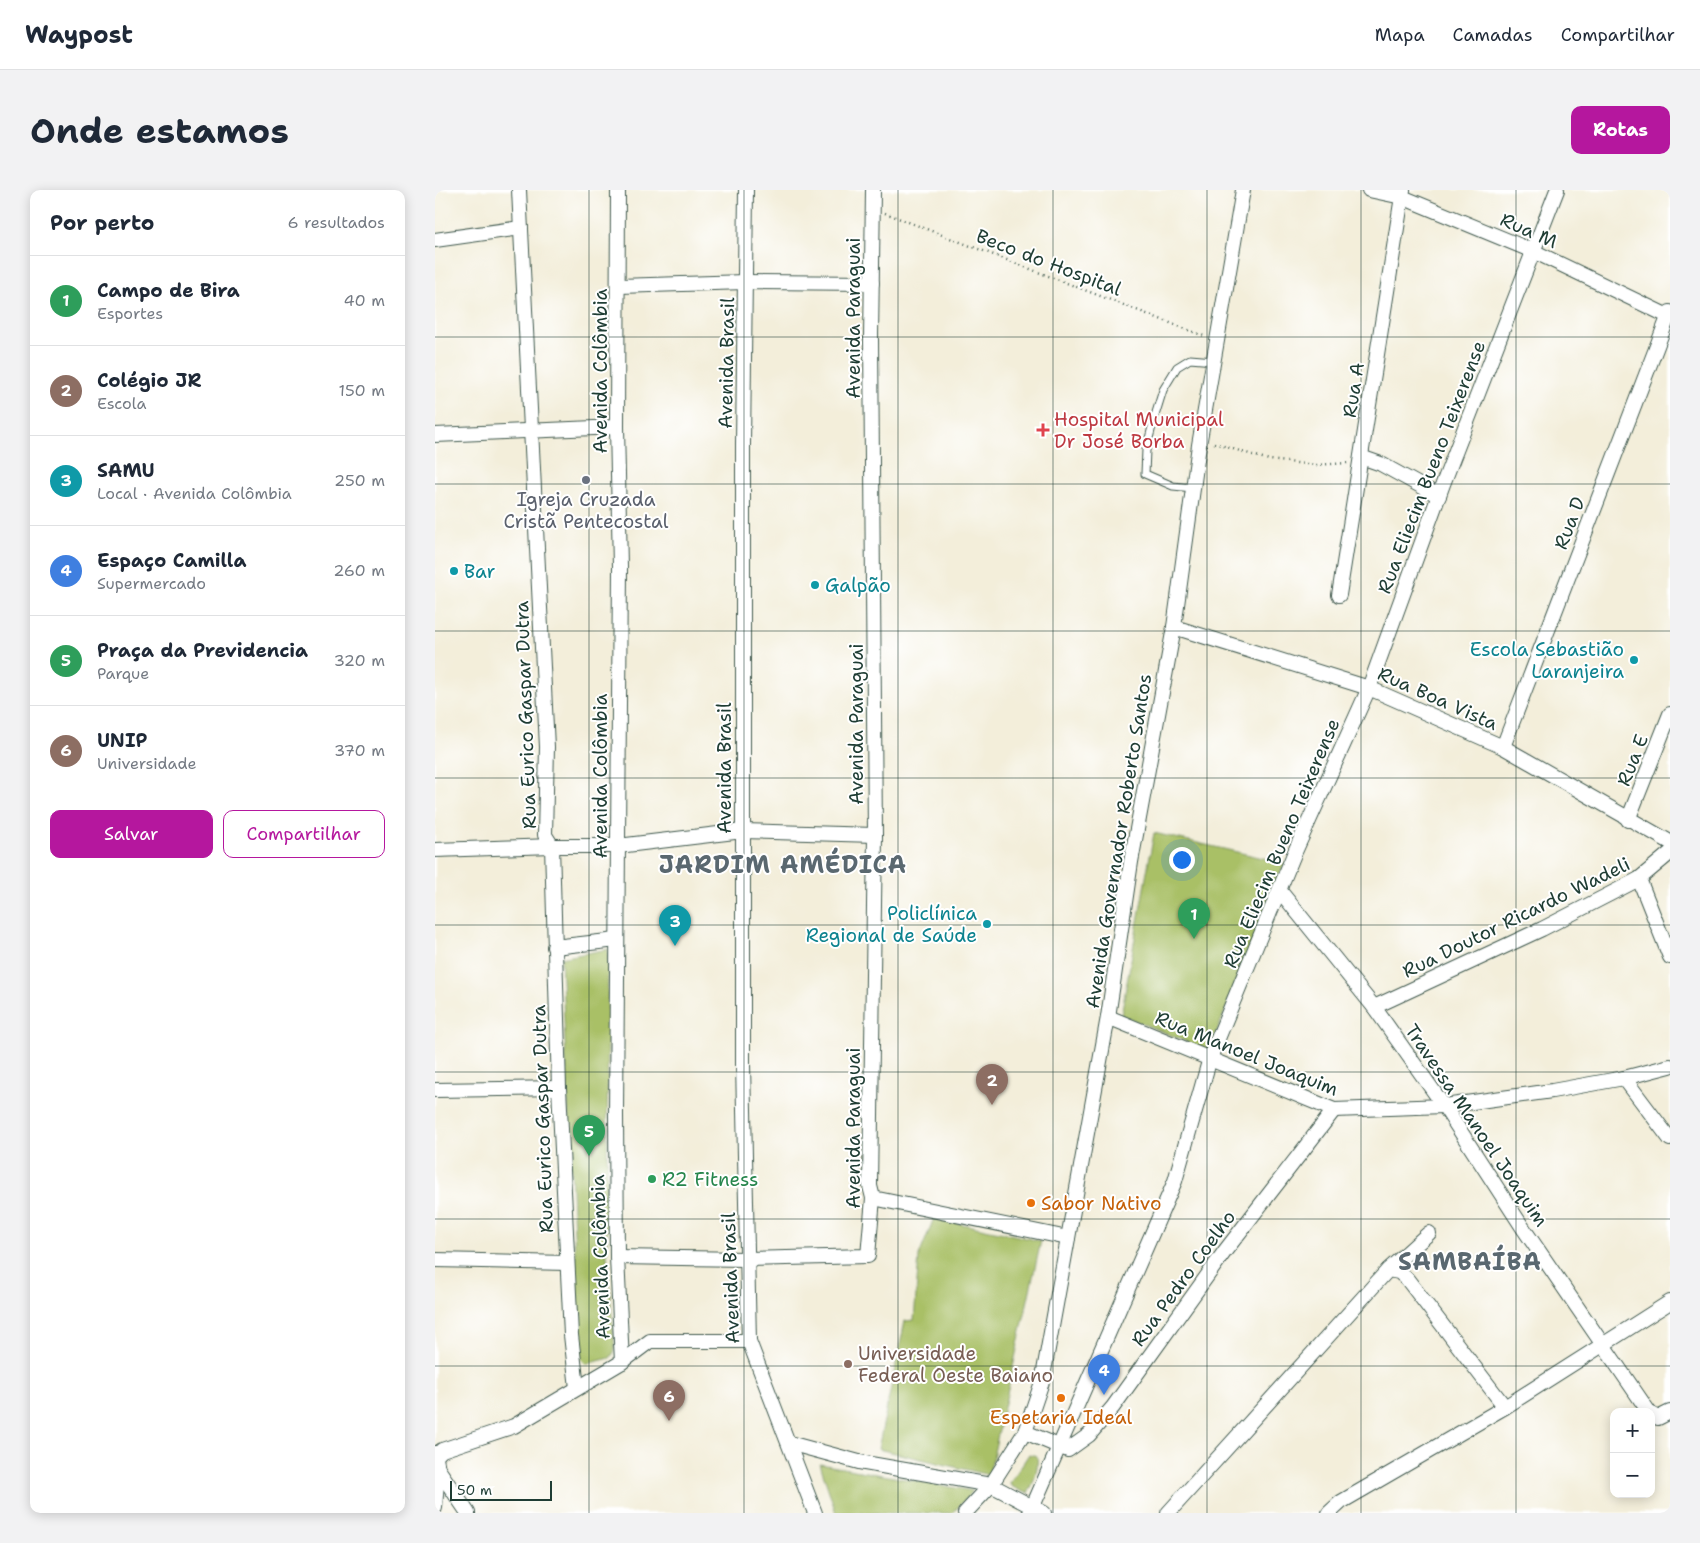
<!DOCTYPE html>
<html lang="pt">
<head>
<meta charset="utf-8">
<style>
	:root { --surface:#fff; --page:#f2f2f3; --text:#1f2937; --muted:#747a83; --line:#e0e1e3; --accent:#b5179e }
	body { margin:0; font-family:"Shantell Sans",sans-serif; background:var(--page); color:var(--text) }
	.controls { position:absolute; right:15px; bottom:15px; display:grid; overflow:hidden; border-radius:10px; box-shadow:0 2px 12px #0003 }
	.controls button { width:45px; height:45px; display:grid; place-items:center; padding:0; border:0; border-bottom:1px solid var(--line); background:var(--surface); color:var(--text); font:25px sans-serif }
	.scale { position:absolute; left:15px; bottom:12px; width:102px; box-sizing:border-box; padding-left:5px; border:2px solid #1f3d34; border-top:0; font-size:14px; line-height:18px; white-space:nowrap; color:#1f3d34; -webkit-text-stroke:4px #fff; paint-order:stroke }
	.you { position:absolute; left:746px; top:669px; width:18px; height:18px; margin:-12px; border:4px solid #fff; border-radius:50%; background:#1a73e8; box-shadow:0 0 0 8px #1a73e833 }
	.badge { display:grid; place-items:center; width:32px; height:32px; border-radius:50%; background:var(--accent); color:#fff; font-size:16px; font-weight:700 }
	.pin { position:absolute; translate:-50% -41px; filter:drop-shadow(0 1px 2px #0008) }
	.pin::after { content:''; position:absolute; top:26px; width:18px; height:15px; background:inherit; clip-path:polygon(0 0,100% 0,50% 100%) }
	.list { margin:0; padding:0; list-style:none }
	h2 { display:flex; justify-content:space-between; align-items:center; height:65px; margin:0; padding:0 20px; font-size:21px }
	h2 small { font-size:16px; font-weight:400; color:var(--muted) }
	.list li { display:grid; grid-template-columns:32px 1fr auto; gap:15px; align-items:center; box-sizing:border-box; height:90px; padding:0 20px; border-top:1px solid var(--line) }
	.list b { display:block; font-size:19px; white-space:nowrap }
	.list p { margin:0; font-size:16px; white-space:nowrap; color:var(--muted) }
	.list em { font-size:16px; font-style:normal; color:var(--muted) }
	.actions { display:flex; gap:10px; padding:15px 20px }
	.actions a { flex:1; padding:11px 0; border:1px solid var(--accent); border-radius:10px; text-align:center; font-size:18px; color:var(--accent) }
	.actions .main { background:var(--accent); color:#fff }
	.map { position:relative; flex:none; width:1235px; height:1323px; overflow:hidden; border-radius:10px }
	header { display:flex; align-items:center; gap:30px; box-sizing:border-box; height:70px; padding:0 25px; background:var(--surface); border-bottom:1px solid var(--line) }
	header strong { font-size:24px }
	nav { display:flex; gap:28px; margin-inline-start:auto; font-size:18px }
	.intro { display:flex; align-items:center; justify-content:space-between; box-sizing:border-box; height:120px; padding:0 30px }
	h1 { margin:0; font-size:35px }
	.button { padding:12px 22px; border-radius:10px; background:var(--accent); color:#fff; font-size:18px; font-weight:700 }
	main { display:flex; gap:30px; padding:0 30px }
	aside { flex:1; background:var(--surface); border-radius:10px; box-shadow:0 2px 12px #0003 }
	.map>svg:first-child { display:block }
	.green { fill:#a9c066; stroke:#647e4d }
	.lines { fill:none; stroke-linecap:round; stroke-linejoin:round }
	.lane-casing { stroke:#3f584d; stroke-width:9 }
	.street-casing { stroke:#3f584d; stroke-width:16 }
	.path { stroke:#3f584d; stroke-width:2.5; stroke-dasharray:1 4; stroke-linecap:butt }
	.lane { stroke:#fff; stroke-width:7 }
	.street { stroke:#fff; stroke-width:14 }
	.grid { fill:none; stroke:#1f3d34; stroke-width:1; stroke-opacity:0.55 }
	.health-dot { fill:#e0444e; stroke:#fff; stroke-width:2 }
	.worship-dot { fill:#6b7280; stroke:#fff; stroke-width:2 }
	.culture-dot { fill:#0f9aa8; stroke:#fff; stroke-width:2 }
	.leisure-dot { fill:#2e9e5b; stroke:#fff; stroke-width:2 }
	.food-dot { fill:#e8710a; stroke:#fff; stroke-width:2 }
	.education-dot { fill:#8d6e63; stroke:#fff; stroke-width:2 }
	.labels { text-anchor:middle; stroke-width:4; stroke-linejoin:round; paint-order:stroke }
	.street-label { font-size:19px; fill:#1f3d34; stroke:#fff }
	.health-label { font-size:19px; fill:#be3a42; stroke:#fff; text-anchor:start }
	.worship-label { font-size:19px; fill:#5b616d; stroke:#fff }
	.culture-label { font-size:19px; fill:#0d838f; stroke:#fff; text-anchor:start }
	.leisure-label { font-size:19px; fill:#27864d; stroke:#fff; text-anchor:start }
	.food-label { font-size:19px; fill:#c56008; stroke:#fff; text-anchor:start }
	.education-label { font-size:19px; fill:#785e54; stroke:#fff; text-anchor:start }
	.district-label { font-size:24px; font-weight:bold; letter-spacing:1px; fill:#5a6870; stroke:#fff }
</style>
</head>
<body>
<header>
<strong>Waypost</strong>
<nav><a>Mapa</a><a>Camadas</a><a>Compartilhar</a></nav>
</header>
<div class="intro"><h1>Onde estamos</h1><a class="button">Rotas</a></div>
<main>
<aside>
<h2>Por perto<small>6 resultados</small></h2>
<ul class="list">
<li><span class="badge" style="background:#2e9e5b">1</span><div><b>Campo de Bira</b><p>Esportes</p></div><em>40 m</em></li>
<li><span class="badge" style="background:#8d6e63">2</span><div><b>Colégio JR</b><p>Escola</p></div><em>150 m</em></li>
<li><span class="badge" style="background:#0f9aa8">3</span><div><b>SAMU</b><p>Local · Avenida Colômbia</p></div><em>250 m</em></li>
<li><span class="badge" style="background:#3f7fe0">4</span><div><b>Espaço Camilla</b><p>Supermercado</p></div><em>260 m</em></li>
<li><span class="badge" style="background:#2e9e5b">5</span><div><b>Praça da Previdencia</b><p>Parque</p></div><em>320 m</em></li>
<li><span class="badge" style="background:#8d6e63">6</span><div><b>UNIP</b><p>Universidade</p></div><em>370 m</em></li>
</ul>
<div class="actions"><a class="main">Salvar</a><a>Compartilhar</a></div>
</aside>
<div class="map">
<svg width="1235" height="1323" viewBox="0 0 1235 1323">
	<rect width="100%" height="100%" fill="#fff"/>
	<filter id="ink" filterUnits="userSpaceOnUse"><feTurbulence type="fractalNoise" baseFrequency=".02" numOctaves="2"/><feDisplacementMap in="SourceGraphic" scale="10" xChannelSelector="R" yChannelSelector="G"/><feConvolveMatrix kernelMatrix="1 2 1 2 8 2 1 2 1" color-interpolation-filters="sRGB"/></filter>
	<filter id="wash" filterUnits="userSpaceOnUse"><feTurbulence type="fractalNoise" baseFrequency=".0096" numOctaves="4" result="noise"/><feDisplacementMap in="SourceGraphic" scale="20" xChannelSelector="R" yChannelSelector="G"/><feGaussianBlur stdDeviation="1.12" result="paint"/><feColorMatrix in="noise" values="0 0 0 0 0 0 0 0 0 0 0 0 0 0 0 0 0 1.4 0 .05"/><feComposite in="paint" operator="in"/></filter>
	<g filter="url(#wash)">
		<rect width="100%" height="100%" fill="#f3eeda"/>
		<g class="green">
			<polygon points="719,643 850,673 774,861 686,825"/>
			<polygon points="173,759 172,1065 180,1161 175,1168 151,1174 145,1168 126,768"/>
			<polygon points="499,1028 606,1051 554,1285 443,1259 470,1131 479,1130 484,1066"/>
			<path d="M594,1264l8,2c2,10 -3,28 -9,37l-5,-1 -12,-6 -1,-3z"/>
			<polygon points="385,1274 538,1301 518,1323 401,1323"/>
		</g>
	</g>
	<g filter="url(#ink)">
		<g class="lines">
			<defs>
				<polyline id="lane" points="758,298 738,296 710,284 711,260 719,229 728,200 742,177 755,169 779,171"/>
				<g id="street">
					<polyline points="84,0 112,557 110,645 117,656 124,898 136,1145 142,1198"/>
					<polyline points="183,0 182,237 185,377 181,925 182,1067 187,1172"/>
					<polyline points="311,0 308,255 308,874 314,1151 380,1323"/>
					<polyline points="934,0 967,7 1098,61 1235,127"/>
					<polyline points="0,50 86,38"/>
					<polyline points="184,96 310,92 437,93"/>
					<polyline points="0,245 182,237"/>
					<polyline points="926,267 946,274 1004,306"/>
					<polyline points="904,405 968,0"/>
					<polyline points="739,437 934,498 1068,557 1235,652"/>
					<polyline points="1068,557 1235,122"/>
					<polyline points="1193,630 1235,524"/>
					<polyline points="0,660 117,656 183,656 308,641 440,645"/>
					<polyline points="1204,689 1235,767"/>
					<polyline points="845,701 939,817 1009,916 1088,1038 1214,1222"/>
					<polyline points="119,757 182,750"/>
					<polyline points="939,817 1107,739 1204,689 1235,663"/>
					<polyline points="673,827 899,920 1009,916 1117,901 1189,888 1235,876"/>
					<polyline points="1189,888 1235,949"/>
					<polyline points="0,900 124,898"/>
					<polyline points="438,1008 633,1048"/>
					<polyline points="182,1067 311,1069 433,1066 438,1008 435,996 440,645 436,149 438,0"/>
					<polyline points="0,1070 132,1073"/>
					<polyline points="953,1080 994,1043"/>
					<polyline points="1216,1224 1223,1228 1235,1222"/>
					<polyline points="590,1242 633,1260 654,1245 678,1217 790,1061 899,920"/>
					<polyline points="354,1253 424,1272 556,1295 609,1323"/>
					<polyline points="0,1263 3,1279 0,1318"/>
					<polyline points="0,1267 7,1260 79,1236 187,1172 215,1151 314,1151"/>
					<polyline points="3,1279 33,1323"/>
					<polyline points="530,1323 556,1295 590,1242 607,1192 673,827 696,672 739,437 764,255 808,0"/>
					<polyline points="595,1323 740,991 775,868 859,664 934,498 1008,294 1122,0"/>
					<polyline points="733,1323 953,1080 964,1082 972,1089 1070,1217"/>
					<polyline points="894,1323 906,1312 1070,1217 1235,1112"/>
				</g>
			</defs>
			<use href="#lane" class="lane-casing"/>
			<use href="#street" class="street-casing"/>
			<g class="path">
				<polyline points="450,23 769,146"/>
				<polyline points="779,253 834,270 881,275 913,273"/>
			</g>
			<use href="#lane" class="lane"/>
			<use href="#street" class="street"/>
		</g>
	</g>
	<path class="grid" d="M154,0v1323M309,0v1323M463,0v1323M618,0v1323M772,0v1323M926,0v1323M1081,0v1323M0,147h1235M0,294h1235M0,441h1235M0,588h1235M0,735h1235M0,882h1235M0,1029h1235M0,1176h1235"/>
	<path class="health-dot" d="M605.5 232.5h5v5h5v5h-5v5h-5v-5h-5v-5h5z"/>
	<circle class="worship-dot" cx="151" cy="290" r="5"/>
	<g class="culture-dot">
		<circle cx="19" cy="381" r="5"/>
		<circle cx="380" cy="395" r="5"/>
		<circle cx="1199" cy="470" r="5"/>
		<circle cx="552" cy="734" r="5"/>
	</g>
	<circle class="leisure-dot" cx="217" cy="989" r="5"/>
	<g class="food-dot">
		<circle cx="596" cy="1013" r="5"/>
		<circle cx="626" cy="1208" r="5"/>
	</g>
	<circle class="education-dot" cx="413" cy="1174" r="5"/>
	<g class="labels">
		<g class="street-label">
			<text transform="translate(1094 40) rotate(24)" y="7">Rua M</text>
			<text transform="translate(614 72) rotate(21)" y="7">Beco do Hospital</text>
			<text transform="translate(418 128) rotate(-90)" y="7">Avenida Paraguai</text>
			<text transform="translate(291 173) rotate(-89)" y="7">Avenida Brasil</text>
			<text transform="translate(165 181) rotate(-90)" y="7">Avenida Colômbia</text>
			<text transform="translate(918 200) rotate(-81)" y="7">Rua A</text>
			<text transform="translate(996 277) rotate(-69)" y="7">Rua Eliecim Bueno Teixerense</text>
			<text transform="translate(1134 333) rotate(-69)" y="7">Rua D</text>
			<text transform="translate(1003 508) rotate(24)" y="7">Rua Boa Vista</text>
			<text transform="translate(90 525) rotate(-92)" y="7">Rua Eurico Gaspar Dutra</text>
			<text transform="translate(421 534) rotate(-90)" y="7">Avenida Paraguai</text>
			<text transform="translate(1197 570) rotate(-68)" y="7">Rua E</text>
			<text transform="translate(289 578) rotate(-90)" y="7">Avenida Brasil</text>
			<text transform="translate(165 586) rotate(-90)" y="7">Avenida Colômbia</text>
			<text transform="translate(683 651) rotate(-81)" y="7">Avenida Governador Roberto Santos</text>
			<text transform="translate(846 653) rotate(-67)" y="7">Rua Eliecim Bueno Teixerense</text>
			<text transform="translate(1081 727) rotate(-26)" y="7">Rua Doutor Ricardo Wadeli</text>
			<text transform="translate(812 863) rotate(22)" y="7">Rua Manoel Joaquim</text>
			<text transform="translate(107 929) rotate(-92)" y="7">Rua Eurico Gaspar Dutra</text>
			<text transform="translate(1042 935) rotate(56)" y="7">Travessa Manoel Joaquim</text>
			<text transform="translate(418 938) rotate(-90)" y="7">Avenida Paraguai</text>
			<text transform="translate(165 1067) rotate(-92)" y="7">Avenida Colômbia</text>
			<text transform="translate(295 1088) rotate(-92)" y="7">Avenida Brasil</text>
			<text transform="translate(748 1088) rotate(-54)" y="7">Rua Pedro Coelho</text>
		</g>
		<g class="health-label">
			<text x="619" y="236">Hospital Municipal<tspan x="619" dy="22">Dr José Borba</tspan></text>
		</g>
		<g class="worship-label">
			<text x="151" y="316">Igreja Cruzada<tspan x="151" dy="22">Cristã Pentecostal</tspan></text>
		</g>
		<g class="culture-label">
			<text x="29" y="388">Bar</text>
			<text x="390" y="402">Galpão</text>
			<text x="1189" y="466" text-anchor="end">Escola Sebastião<tspan x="1189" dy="22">Laranjeira</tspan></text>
			<text x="542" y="730" text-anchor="end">Policlínica<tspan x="542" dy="22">Regional de Saúde</tspan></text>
		</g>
		<g class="leisure-label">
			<text x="227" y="996">R2 Fitness</text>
		</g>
		<g class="food-label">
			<text x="606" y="1020">Sabor Nativo</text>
			<text x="626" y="1234" text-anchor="middle">Espetaria Ideal</text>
		</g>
		<g class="education-label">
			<text x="423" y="1170">Universidade<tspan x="423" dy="22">Federal Oeste Baiano</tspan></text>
		</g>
		<g class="district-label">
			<text x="348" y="683">JARDIM AMÉDICA</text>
			<text x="1035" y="1080">SAMBAÍBA</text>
		</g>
	</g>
</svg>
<div class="controls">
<button>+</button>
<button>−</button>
</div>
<div class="scale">50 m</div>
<div class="you"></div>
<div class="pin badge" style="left:759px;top:749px;background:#2e9e5b">1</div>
<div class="pin badge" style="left:557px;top:915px;background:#8d6e63">2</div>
<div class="pin badge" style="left:240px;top:756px;background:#0f9aa8">3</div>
<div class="pin badge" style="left:669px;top:1205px;background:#3f7fe0">4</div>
<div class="pin badge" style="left:154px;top:966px;background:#2e9e5b">5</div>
<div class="pin badge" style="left:234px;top:1231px;background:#8d6e63">6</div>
</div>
</main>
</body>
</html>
